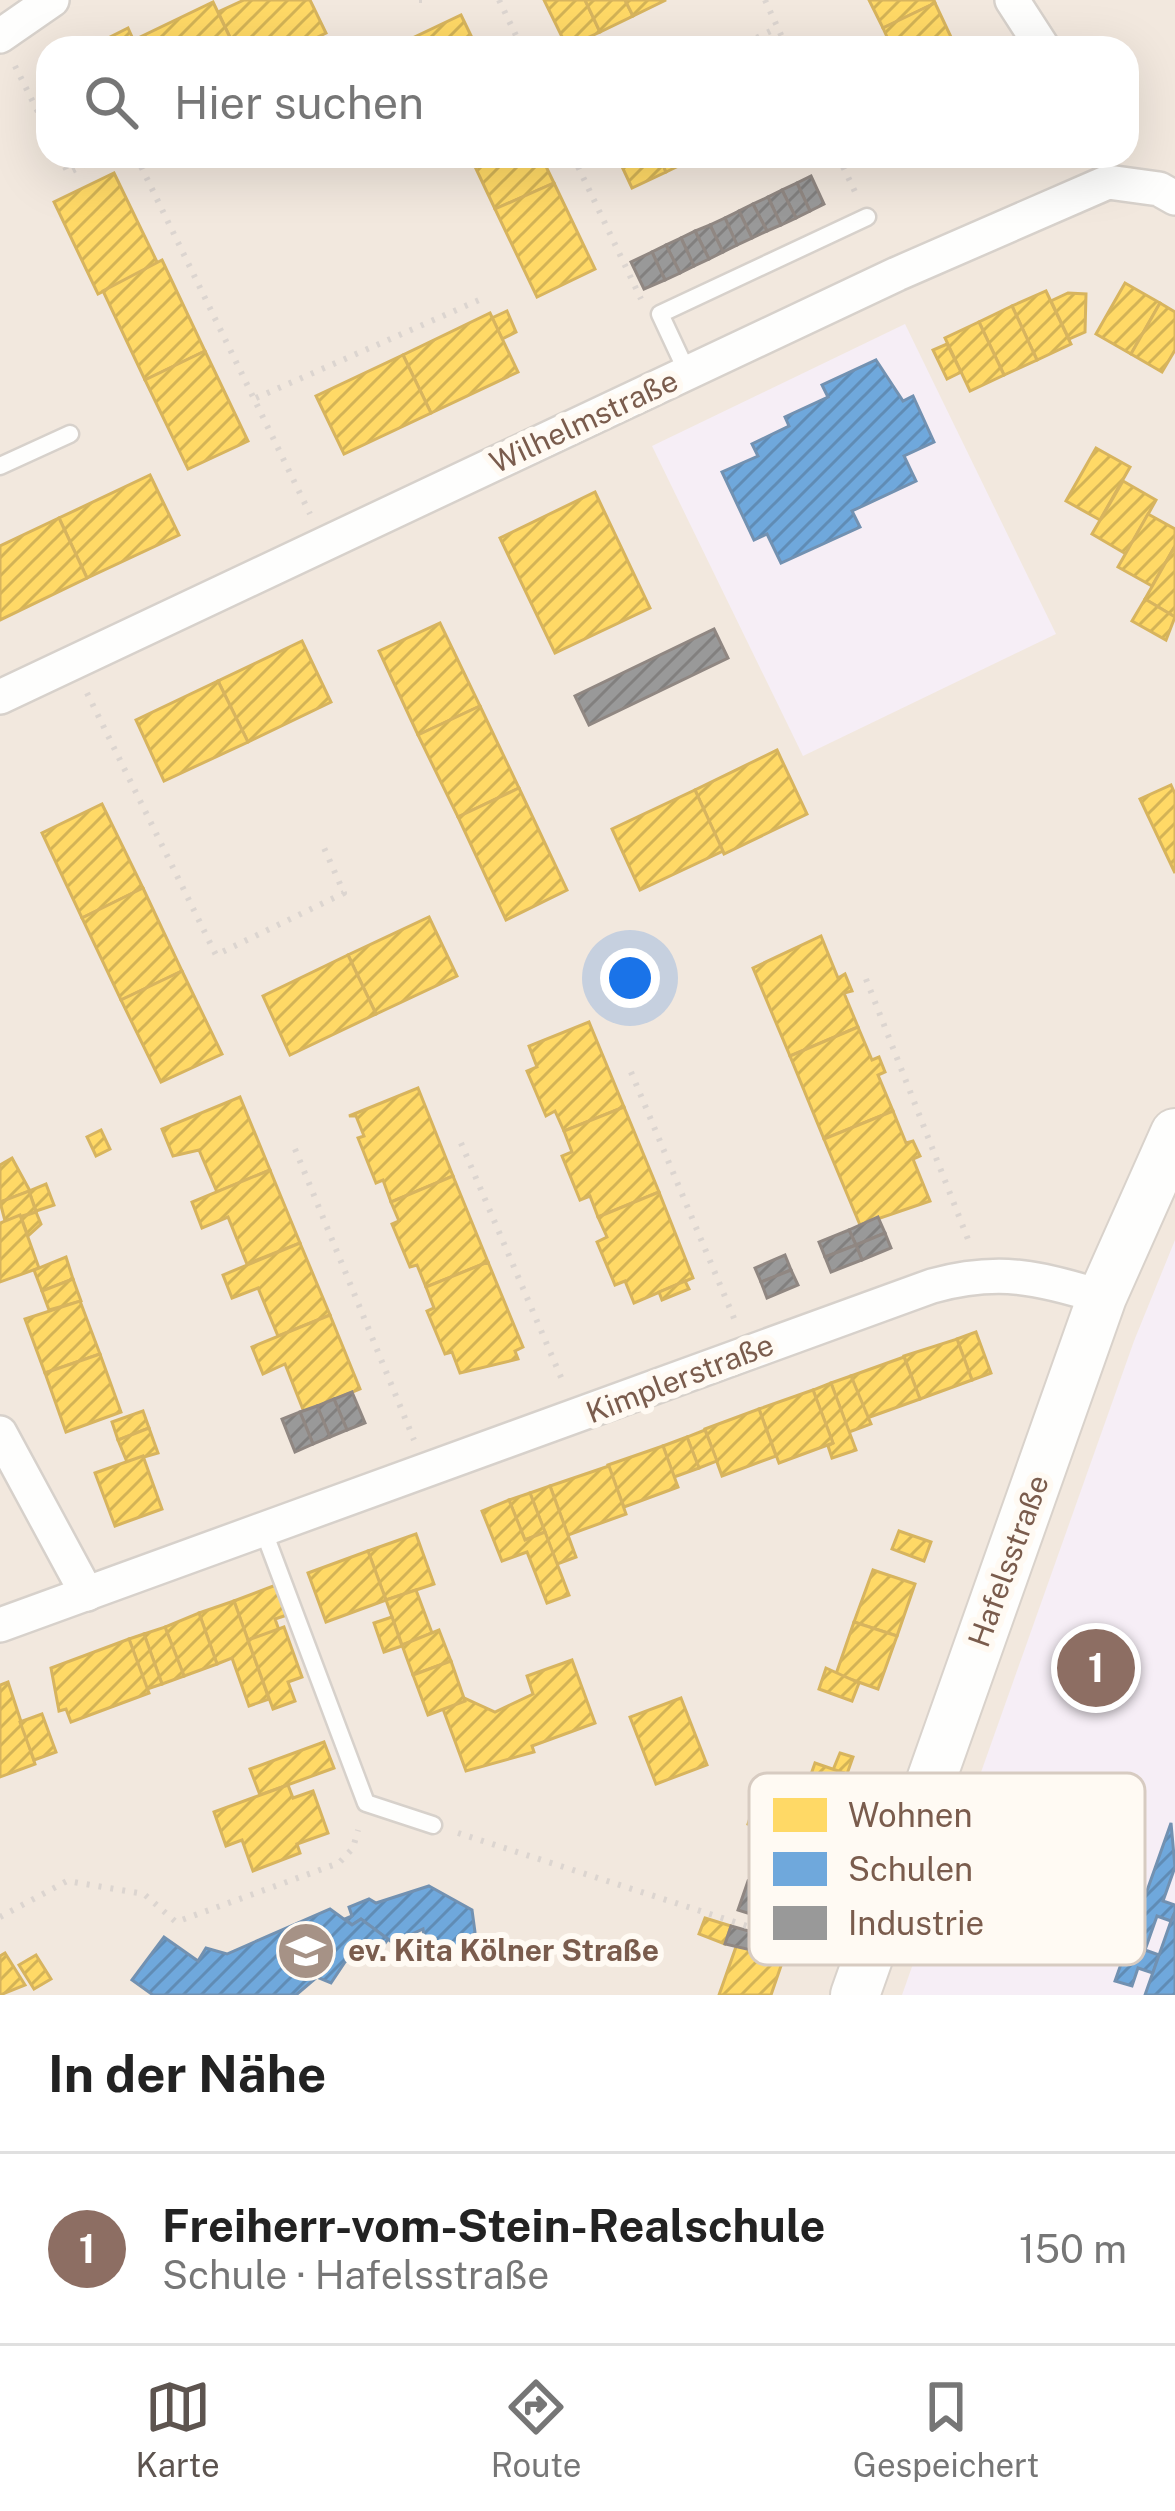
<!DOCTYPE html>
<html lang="de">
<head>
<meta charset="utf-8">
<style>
	:root { --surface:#fff; --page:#f6f6f6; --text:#222; --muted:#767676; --line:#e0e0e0; --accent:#5d544f }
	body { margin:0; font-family:"Public Sans",sans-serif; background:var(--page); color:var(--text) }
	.you { position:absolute; left:630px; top:978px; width:42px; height:42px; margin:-30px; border:9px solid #fff; border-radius:50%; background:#1a73e8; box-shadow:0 0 0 18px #1a73e833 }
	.badge { display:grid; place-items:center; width:78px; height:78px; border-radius:50%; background:var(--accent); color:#fff; font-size:39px; font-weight:700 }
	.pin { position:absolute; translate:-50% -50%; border:6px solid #fff; box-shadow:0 3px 12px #0006 }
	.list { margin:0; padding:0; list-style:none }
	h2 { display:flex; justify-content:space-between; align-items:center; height:156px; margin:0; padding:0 48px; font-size:51px }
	h2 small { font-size:39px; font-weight:400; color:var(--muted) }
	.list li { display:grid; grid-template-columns:78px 1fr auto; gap:36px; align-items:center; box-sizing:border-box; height:192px; padding:0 48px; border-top:3px solid var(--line) }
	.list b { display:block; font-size:45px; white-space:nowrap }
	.list p { margin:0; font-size:39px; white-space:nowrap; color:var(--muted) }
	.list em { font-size:39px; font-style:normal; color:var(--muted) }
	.icon { flex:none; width:66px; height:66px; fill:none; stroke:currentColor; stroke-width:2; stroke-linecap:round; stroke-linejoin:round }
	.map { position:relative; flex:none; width:1175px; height:1995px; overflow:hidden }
	.search { position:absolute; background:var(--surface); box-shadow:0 12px 48px #0002; left:36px; right:36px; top:36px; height:132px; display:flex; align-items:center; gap:30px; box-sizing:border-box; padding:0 42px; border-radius:36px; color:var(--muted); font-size:45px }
	.sheet { height:348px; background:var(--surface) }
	nav { display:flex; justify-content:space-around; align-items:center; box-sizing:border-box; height:168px; border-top:3px solid var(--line); background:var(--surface); font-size:33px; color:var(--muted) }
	nav a { display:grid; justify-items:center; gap:6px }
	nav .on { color:var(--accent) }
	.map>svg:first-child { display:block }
	.residential { fill:#f2e8de; fill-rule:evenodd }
	.education { fill:#f6eef6 }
	.homes { fill:url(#homes-hatch); stroke:#d7b45e; stroke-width:3 }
	.schools { fill:url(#schools-hatch); stroke:#7291b1; stroke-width:3 }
	.industry { fill:url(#industry-hatch); stroke:#908782; stroke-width:3 }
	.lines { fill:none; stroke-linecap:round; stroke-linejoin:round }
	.service-casing { stroke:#d7d1cb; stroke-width:21 }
	.minor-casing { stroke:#d7d1cb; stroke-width:38 }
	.secondary-casing { stroke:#d9d2cb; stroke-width:52 }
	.path { stroke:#dcd5d0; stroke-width:6; stroke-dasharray:3 9; stroke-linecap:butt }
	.service { stroke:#fefefd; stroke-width:16 }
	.minor { stroke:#fefefd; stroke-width:33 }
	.secondary { stroke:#fefefd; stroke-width:48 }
	.labels { text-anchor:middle; stroke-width:12; stroke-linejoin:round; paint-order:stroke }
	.street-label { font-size:30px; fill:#7a5c4d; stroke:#fffaf3 }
	.poi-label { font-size:30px; font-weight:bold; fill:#7a5c4d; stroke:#fffaf3; text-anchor:start }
	.key { fill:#fffaf3; stroke:#d7cbc1; stroke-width:3 }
	.key-label { font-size:33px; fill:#7a5c4d }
</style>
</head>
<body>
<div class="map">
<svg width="1175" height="1995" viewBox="0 0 1175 1995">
	<defs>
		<pattern id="homes-hatch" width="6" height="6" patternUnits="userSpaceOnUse" patternTransform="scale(3)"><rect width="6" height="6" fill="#ffd966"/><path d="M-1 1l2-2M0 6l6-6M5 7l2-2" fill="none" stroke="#d3b356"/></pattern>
		<pattern id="schools-hatch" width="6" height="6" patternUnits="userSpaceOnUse" patternTransform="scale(3)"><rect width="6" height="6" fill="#6fa8dc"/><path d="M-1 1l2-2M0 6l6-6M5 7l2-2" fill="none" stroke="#608cb5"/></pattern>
		<pattern id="industry-hatch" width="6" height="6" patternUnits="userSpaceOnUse" patternTransform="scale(3)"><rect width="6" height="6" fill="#999"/><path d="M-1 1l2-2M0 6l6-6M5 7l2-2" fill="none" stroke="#82807f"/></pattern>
	</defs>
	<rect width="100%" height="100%" fill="#f9f5f0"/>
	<path class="residential" d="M0,0h1175v1995h-1175zM48,48h1079v108h-1079z"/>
	<g class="education">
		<polygon points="905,324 1056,634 803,756 652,446"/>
		<polygon points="1175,1240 1175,1995 902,1995 1134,1341"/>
	</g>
	<g class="homes">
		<polygon points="244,0 310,0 326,33 295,48 235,48 218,12"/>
		<polygon points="544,0 585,0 600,32 567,47"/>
		<polygon points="585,0 625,0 633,16 600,32"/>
		<polygon points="625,0 666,0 633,16"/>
		<polygon points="869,0 934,0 935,3 883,28"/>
		<polygon points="213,2 235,48 137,48 134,40"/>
		<polygon points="935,3 951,37 929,48 892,48 883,28"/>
		<polygon points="461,15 477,48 404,48 402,43"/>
		<polygon points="128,28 137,48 82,48 98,43"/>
		<polygon points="470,156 541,156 554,183 495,209"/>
		<polygon points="617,156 659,156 666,172 632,188"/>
		<polygon points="659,156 699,156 666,172"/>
		<polygon points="114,173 158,264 98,294 54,202"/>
		<polygon points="554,183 595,269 537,297 495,209"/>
		<polygon points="162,260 205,351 145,380 103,291"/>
		<polygon points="1125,283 1160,303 1131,354 1096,334"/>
		<polygon points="1046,291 1071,344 1037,360 1012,306"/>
		<polygon points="1068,293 1086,294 1085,332 1069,339 1051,301"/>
		<polygon points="1160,303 1175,312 1175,350 1162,372 1131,354"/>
		<polygon points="1012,306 1037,360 1004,375 979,322"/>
		<polygon points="507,311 516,332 502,339 492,318"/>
		<polygon points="490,313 518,372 431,413 403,355"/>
		<polygon points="979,322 1004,375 970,391 945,338"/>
		<polygon points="947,344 961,372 947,379 933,350"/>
		<polygon points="205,351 248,441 188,469 145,380"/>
		<polygon points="403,355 431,413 344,454 316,396"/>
		<polygon points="1096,448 1130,467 1100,520 1066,501"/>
		<polygon points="150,475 179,535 87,578 59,518"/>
		<polygon points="1123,481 1156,500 1126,554 1092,534"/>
		<polygon points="595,492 650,608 555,653 500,538"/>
		<polygon points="1148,514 1175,529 1175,546 1152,586 1118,567"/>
		<polygon points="59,518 87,578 0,620 0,546"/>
		<polygon points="1175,546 1175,617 1145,599"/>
		<polygon points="1145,599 1175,617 1166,640 1132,621"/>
		<polygon points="440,623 480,706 418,735 379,651"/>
		<polygon points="302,641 331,702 248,742 218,681"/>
		<polygon points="218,681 248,742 164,781 136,720"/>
		<polygon points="480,706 519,788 458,817 418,735"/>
		<polygon points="777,750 807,814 724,854 695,790"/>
		<polygon points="1171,785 1175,794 1175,873 1140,799"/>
		<polygon points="519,788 567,890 506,920 458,817"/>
		<polygon points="695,790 723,851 640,890 612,829"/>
		<polygon points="102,804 143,888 82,918 42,833"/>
		<polygon points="143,888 182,971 121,1000 82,918"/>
		<polygon points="429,917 457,976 376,1014 348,955"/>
		<polygon points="821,936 838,978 845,974 852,991 844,993 858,1027 790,1056 753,968"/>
		<polygon points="348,955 376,1014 290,1055 263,996"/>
		<polygon points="182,971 222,1054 161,1082 121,1000"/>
		<polygon points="589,1022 624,1107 564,1131 555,1111 546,1116 527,1071 537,1067 529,1046"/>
		<polygon points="858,1027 872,1060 879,1057 885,1072 878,1075 893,1111 824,1139 790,1056"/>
		<polygon points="418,1088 453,1176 391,1202 383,1180 376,1183 358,1138 364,1136 356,1116 349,1116"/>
		<polygon points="240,1097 270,1170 217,1192 199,1150 173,1156 162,1129"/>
		<polygon points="624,1107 659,1192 598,1217 590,1196 580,1200 562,1156 572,1152 564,1131"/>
		<polygon points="893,1111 906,1143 913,1141 920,1156 913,1159 930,1201 860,1225 824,1139"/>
		<polygon points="101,1130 110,1149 96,1156 87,1137"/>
		<polygon points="12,1158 30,1191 0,1202 0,1165"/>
		<polygon points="270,1170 300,1243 247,1264 228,1217 202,1228 192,1202"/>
		<polygon points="453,1176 488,1262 426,1287 417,1265 410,1267 392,1224 399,1221 391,1202"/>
		<polygon points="46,1184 54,1205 36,1211 29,1191"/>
		<polygon points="29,1191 36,1212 5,1221 0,1202"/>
		<polygon points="659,1192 693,1278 634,1303 625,1281 615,1285 597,1242 607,1237 598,1217"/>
		<polygon points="36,1212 41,1224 28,1236 21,1217"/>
		<polygon points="20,1215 39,1268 0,1282 0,1223"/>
		<polygon points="300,1243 330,1315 278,1336 258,1288 232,1298 223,1275"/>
		<polygon points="66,1257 73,1279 42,1291 34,1270"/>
		<polygon points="488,1262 523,1347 515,1351 518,1359 460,1373 452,1352 445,1354 427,1311 434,1308 426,1287"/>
		<polygon points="73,1279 81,1301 49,1310 42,1291"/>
		<polygon points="685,1281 689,1289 662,1300 659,1292"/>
		<polygon points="80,1301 100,1354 45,1373 25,1319"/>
		<polygon points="330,1315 360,1389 304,1412 285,1364 263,1374 252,1347"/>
		<polygon points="976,1332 991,1373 972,1380 957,1339"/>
		<polygon points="957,1339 972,1380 920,1399 904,1356"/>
		<polygon points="100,1354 121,1412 66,1432 45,1373"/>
		<polygon points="904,1357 920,1399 867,1418 851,1376"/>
		<polygon points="851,1376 871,1424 849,1432 831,1383"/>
		<polygon points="831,1383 856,1450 832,1458 828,1446 833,1443 813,1390"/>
		<polygon points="813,1390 833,1443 779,1463 759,1409"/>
		<polygon points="759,1409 776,1456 722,1476 705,1429"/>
		<polygon points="143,1411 149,1428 118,1440 112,1422"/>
		<polygon points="149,1428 158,1453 127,1462 118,1440"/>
		<polygon points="705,1430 717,1461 699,1468 687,1437"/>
		<polygon points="687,1437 699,1468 674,1477 663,1446"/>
		<polygon points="663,1446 678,1487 624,1507 608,1465"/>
		<polygon points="143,1456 162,1509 115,1526 95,1473"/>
		<polygon points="609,1466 626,1514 568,1535 550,1486"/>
		<polygon points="550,1486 576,1557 557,1564 530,1493"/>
		<polygon points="530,1493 545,1532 525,1540 509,1500"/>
		<polygon points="509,1500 525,1540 545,1532 569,1595 547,1603 527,1552 502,1561 482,1511"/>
		<polygon points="899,1531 931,1542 924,1561 892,1549"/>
		<polygon points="416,1534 434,1584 386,1600 368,1551"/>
		<polygon points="368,1551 386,1600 326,1622 308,1573"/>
		<polygon points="873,1570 915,1584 897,1636 854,1622"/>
		<polygon points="276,1585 287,1615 275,1619 279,1630 248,1640 234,1601"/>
		<polygon points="416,1590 432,1633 402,1645 386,1600"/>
		<polygon points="234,1601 269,1699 249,1706 232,1658 217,1664 199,1613"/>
		<polygon points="199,1613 217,1664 184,1676 165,1627"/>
		<polygon points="392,1617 402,1646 384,1652 374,1623"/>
		<polygon points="854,1622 897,1636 878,1689 836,1674"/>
		<polygon points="165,1627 184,1676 162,1684 144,1634"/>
		<polygon points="284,1627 302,1677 288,1682 295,1701 273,1709 248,1640"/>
		<polygon points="439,1630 451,1661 413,1675 402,1645"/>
		<polygon points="144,1634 162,1684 147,1689 129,1639"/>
		<polygon points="129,1639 149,1693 71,1722 66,1709 59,1711 51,1668"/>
		<polygon points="572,1660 595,1723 532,1746 534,1752 466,1771 443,1709 464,1698 495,1712 533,1694 527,1676"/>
		<polygon points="451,1661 465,1701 428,1715 413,1675"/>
		<polygon points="826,1668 859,1683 852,1701 819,1689"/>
		<polygon points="8,1682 35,1764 0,1777 0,1685"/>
		<polygon points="681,1698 707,1765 656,1784 630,1717"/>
		<polygon points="42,1714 56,1752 34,1760 20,1722"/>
		<polygon points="324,1742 334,1768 260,1795 250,1769"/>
		<polygon points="840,1753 853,1757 847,1774 833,1770"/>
		<polygon points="815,1763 847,1774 841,1791 809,1780"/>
		<polygon points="288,1785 293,1798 313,1791 328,1833 297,1844 300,1853 253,1871 242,1840 226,1846 214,1812"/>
		<polygon points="760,1787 776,1792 764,1830 748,1824"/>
		<polygon points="705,1918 731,1926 725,1944 699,1934"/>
		<polygon points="737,1944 783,1960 771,1995 719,1995"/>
		<polygon points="5,1953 25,1985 0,1995 0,1956"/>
		<polygon points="36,1955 51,1979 34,1989 19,1965"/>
	</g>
	<g class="schools">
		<polygon points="876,360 903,401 913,396 934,442 904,456 916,481 852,511 860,527 781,563 767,534 754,540 722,472 758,456 752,444 789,426 785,417 828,397 822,385"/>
		<polygon points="1171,1823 1175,1867 1163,1901 1175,1905 1175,1912 1171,1921 1157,1916 1145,1950 1159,1955 1153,1973 1138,1968 1132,1986 1115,1981"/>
		<polygon points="429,1886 472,1910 475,1932 461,1951 447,1953 425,1941 423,1929 393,1943 361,1919 352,1925 345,1919 352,1916 349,1907 369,1899 376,1903"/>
		<polygon points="330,1909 352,1925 361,1919 388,1939 373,1960 360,1954 345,1962 331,1983 317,1977 296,1995 153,1995 132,1980 164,1937 198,1961 206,1948 227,1954"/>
		<polygon points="1175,1912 1175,1995 1145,1995 1171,1921"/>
	</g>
	<g class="industry">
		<polygon points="811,176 824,204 810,211 797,183"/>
		<polygon points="797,183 810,211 796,218 782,190"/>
		<polygon points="782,190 796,218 781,225 768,197"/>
		<polygon points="768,197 781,225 767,231 753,204"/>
		<polygon points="753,204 767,231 752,238 739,211"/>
		<polygon points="739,211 752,238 737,245 725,218"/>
		<polygon points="725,218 737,245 723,252 710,225"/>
		<polygon points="710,225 723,252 709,259 695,231"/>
		<polygon points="695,231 709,259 694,266 681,238"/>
		<polygon points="681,238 694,266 680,273 666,245"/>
		<polygon points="666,245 680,273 665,280 652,252"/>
		<polygon points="652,252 665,280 644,289 631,262"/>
		<polygon points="714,629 728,658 589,725 575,696"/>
		<polygon points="878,1217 885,1233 856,1245 849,1230"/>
		<polygon points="849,1230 856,1245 825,1257 819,1242"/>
		<polygon points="885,1233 891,1248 862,1260 856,1245"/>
		<polygon points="856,1245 862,1260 831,1272 825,1257"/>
		<polygon points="785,1255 791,1270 761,1282 755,1268"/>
		<polygon points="791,1270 798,1285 767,1298 761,1282"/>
		<polygon points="352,1392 365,1423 347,1430 334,1399"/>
		<polygon points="334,1399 347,1430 330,1437 317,1406"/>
		<polygon points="317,1406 330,1437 313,1444 300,1412"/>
		<polygon points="300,1412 313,1444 295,1452 282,1419"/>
		<polygon points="748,1881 784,1897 776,1922 738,1910"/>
		<polygon points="731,1926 770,1937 764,1953 725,1944"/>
	</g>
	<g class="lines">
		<defs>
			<g id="service">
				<polyline points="688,374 660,314 867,217"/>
				<polyline points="0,466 70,434"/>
				<polyline points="264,1532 366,1803 433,1825"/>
			</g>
			<g id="minor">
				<polyline points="1012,0 1043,48"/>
				<polyline points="0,36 52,0"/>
				<polyline points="0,697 897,274 1108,182 1159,189 1175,198"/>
				<polyline points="0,1433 87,1594"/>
				<path d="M0,1625l932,-339c66,-18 106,-9 170,11"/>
			</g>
			<polyline id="secondary" points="855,1995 1102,1297 1175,1133"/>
		</defs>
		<use href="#service" class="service-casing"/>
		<use href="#minor" class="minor-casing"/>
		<use href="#secondary" class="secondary-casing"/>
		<g class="path">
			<polyline points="419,0 422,0"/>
			<polyline points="499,0 522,48"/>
			<polyline points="765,0 787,48"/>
			<polyline points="735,48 777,28"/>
			<polyline points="15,66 48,132"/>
			<polyline points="60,156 68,173 103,156"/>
			<polyline points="136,156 310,514"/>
			<polyline points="573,156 641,299"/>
			<polyline points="838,156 857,196"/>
			<polyline points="256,398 486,297"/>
			<polyline points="87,693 216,955 344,893 321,841"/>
			<polyline points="866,979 971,1247"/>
			<polyline points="631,1072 736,1323"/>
			<polyline points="461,1143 563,1382"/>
			<polyline points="295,1149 414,1440"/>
			<polyline points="458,1833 828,1952"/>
			<polyline points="0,1917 67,1881 144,1894 176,1922 339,1863 353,1848 358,1830"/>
		</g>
		<use href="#service" class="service"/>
		<use href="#minor" class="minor"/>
		<use href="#secondary" class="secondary"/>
	</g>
	<defs>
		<symbol id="school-disc" viewBox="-11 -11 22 22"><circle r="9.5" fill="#a69286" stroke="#fffaf3"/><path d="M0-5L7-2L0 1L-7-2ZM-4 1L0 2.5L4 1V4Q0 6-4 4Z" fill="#fff"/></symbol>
	</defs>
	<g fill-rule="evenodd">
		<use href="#school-disc" x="273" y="1918" width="66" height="66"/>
	</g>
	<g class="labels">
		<g class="street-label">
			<text transform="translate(584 422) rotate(-25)" y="10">Wilhelmstraße</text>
			<text transform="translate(680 1379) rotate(-21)" y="10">Kimplerstraße</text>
			<text transform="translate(1009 1561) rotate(-70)" y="10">Hafelsstraße</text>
		</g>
		<g class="poi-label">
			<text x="348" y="1961">ev. Kita Kölner Straße</text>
		</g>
	</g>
	<rect x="749" y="1773" width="396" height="192" rx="18" class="key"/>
	<rect x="773" y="1798" width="54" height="34" fill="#ffd966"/>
	<rect x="773" y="1852" width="54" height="34" fill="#6fa8dc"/>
	<rect x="773" y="1906" width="54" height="34" fill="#999"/>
	<g class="key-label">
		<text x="848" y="1827">Wohnen</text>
		<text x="848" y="1881">Schulen</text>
		<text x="848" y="1935">Industrie</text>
	</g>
</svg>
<div class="you"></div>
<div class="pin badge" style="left:1096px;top:1668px;background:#8d6e63">1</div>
<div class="search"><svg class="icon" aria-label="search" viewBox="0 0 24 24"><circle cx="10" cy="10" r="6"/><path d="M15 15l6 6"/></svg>Hier suchen</div>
</div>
<section class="sheet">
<h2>In der Nähe<small></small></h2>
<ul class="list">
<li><span class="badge" style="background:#8d6e63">1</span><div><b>Freiherr-vom-Stein-Realschule</b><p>Schule · Hafelsstraße</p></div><em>150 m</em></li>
</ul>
</section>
<nav>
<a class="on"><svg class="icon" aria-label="map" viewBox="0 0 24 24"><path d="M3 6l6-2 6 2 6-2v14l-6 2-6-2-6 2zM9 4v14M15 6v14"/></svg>Karte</a>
<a><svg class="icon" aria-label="directions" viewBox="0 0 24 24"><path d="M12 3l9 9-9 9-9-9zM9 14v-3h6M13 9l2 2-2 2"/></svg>Route</a>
<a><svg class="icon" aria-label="saved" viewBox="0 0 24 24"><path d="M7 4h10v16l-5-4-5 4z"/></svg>Gespeichert</a>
</nav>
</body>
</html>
